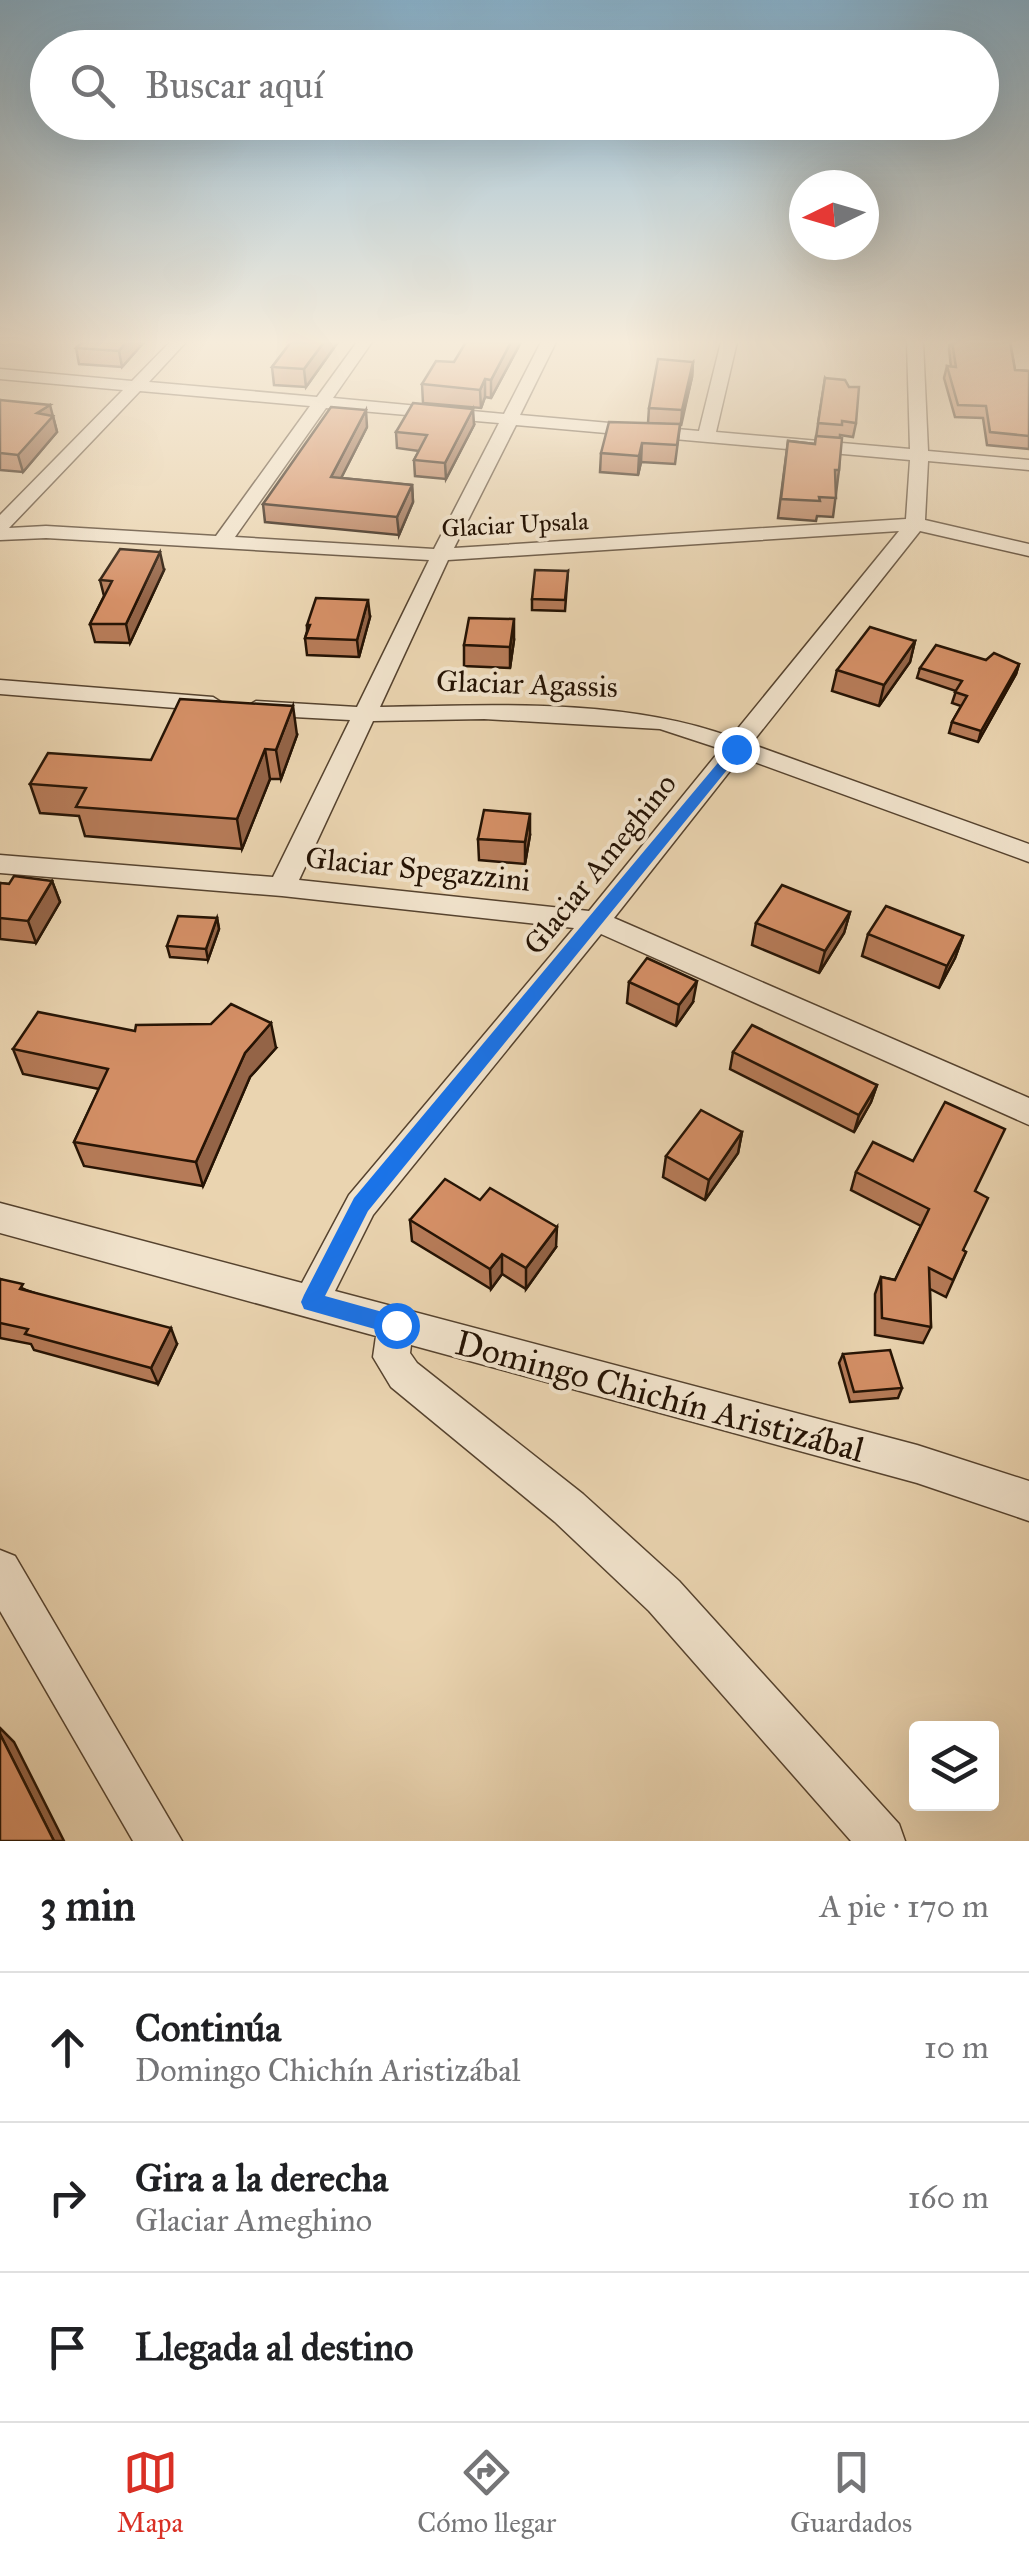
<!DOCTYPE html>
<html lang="es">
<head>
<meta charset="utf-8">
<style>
	:root { --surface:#fff; --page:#f6f6f6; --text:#202124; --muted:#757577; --line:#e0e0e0; --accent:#d93025 }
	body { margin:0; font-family:"IM FELL Great Primer",serif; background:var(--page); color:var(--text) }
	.controls { position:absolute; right:30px; bottom:30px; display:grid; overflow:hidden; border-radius:10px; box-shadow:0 10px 40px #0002 }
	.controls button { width:90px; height:90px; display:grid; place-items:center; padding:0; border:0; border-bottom:2px solid var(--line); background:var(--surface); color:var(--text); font:50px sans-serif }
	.compass { position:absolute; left:789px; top:170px; width:90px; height:90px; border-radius:50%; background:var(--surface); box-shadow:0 10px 40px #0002; rotate:265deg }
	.stop { position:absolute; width:30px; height:30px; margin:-22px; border:8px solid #1a73e8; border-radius:50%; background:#fff }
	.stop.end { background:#1a73e8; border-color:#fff; box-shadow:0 2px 10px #0008 }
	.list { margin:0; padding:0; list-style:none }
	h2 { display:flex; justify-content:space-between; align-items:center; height:130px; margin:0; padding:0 40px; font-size:42px }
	h2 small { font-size:32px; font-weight:400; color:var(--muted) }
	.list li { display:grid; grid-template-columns:65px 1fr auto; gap:30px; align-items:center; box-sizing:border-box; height:150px; padding:0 40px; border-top:2px solid var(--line) }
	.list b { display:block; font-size:38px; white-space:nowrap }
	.list p { margin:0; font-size:32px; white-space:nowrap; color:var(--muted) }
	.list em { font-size:32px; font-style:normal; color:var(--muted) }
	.icon { flex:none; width:55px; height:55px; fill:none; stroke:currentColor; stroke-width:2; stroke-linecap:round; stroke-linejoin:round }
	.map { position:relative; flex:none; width:1029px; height:1841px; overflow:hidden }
	.search { position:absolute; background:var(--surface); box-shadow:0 10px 40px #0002; left:30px; right:30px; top:30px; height:110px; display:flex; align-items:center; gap:25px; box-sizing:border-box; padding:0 35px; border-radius:55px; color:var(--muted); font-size:38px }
	.sheet { height:580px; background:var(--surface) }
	nav { display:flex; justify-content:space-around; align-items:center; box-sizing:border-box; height:140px; border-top:2px solid var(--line); background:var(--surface); font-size:28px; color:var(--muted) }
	nav a { display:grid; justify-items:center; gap:5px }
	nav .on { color:var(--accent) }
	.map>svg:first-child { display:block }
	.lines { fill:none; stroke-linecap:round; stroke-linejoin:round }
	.minor-casing { stroke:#56432f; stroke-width:3 }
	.minor { fill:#f1e3cc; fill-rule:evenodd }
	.wall { fill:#b67b58; stroke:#251304; stroke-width:2.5 }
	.shaded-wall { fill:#946447; stroke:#251304; stroke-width:2.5 }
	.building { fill:#d48f66; stroke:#251304; stroke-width:2.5 }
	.route { fill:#1a73e8 }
	.labels { text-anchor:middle; stroke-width:8; stroke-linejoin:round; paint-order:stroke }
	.far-street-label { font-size:25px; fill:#251304; stroke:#f1e3cc }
	.street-label { font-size:30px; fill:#251304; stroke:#f1e3cc }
	.near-street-label { font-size:35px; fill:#251304; stroke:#f1e3cc }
</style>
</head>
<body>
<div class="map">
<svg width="1029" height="1841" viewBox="0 0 1029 1841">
	<rect width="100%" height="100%" fill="#ead4b0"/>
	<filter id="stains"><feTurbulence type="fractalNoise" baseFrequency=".002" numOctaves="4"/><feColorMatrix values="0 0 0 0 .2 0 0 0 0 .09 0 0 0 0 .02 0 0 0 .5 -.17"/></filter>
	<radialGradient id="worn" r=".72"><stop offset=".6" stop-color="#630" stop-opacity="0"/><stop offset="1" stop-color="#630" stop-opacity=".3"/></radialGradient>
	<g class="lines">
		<defs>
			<g id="minor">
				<path d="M170,342h16l-37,40 168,15 40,-55h15l-39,56 171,16 37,-72h15l-36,73 179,16 22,-89h16l-21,90 194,17 -3,-107h16l5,109 101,9v10l-101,-9 -3,59 104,24v12l-109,-25 -169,213 278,100v18l-288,-105 -127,161 415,180v27l-428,-191 -228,281 -38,76 582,154 112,36v40l-112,-38 -506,-138 -1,8 7,10 166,131 96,87 220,243 6,17h-54l-202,-230 -94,-89 -164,-135 -18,-30 3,-21 -376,-103v-30l302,80 47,-88 225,-267 -292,-32 -282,-23v-18l273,22 77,-157 -94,-5 -12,-7 12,-7 101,6 72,-147 -383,-22 -46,2v-25l123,-125 -123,-11v-10l132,12zM140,391l170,15 -94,130 -170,-10 -37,2zM326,408l173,15 -65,126 -199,-12zM516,425l394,35 -4,59 -452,29zM899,531l-168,206c-107,-39 -238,-32 -351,-30l68,-147zM484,719l176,10 61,20 -132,162 -290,-31 74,-159z"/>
				<polygon points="0,680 213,697 224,704 213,711 0,694"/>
				<polygon points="0,1550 15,1556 182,1841 133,1841 0,1611"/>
			</g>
		</defs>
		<use href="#minor" class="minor-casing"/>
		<use href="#minor" class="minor"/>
	</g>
	<g class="wall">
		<polygon points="82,342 144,342 122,367 79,364 76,348"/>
		<polygon points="291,342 338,342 306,387 274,385 272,367"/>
		<polygon points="521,342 491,398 485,397 481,408 423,403 422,384 454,362"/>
		<polygon points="950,342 1010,342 1015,370 1029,371 1029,449 987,445 983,418 955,417 944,378 947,366 951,367 949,349"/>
		<polygon points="693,362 692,377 680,426 675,464 641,462 638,475 600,472 601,453 662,424 648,423 649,408"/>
		<polygon points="825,378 856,423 853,437 840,435 839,470 833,517 817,516 816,521 778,518 788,441 815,444"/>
		<polygon points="0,400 53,416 57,432 23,472 0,470"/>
		<polygon points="474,425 446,479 415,476 414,460 419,451 397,448 396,432"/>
		<polygon points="367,427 341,478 412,485 413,502 399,535 265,522 263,504"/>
		<polygon points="164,570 130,643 95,642 90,624 104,596 100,580"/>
		<polygon points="568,571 565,611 532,610 532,599"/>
		<polygon points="370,617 359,657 307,655 305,638 307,631 307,625"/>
		<polygon points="514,640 510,668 464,666 464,645"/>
		<polygon points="915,641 910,662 879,706 832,691 837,670"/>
		<polygon points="986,660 1019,664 1016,674 978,742 949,733 952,722 961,706 952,703 956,691 917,678 920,668"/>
		<polygon points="297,735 281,779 270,779 242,849 85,836 79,816 40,813 30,784 151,760"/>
		<polygon points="530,835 525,864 479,860 478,839"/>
		<polygon points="52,881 60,902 36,943 0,939 0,883 9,884"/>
		<polygon points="850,912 844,933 819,973 752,945 756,923"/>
		<polygon points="217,918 219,929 208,960 170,957 167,946"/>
		<polygon points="868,934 963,936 955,958 939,988 862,956"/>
		<polygon points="629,982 693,1002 676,1026 627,1003"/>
		<polygon points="135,1031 276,1048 250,1077 203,1186 84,1166 74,1142 99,1089 23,1074 13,1049"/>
		<polygon points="733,1052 877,1085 871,1102 854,1132 730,1069"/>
		<polygon points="742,1132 738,1153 705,1200 663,1177 666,1156"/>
		<polygon points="856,1172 976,1192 963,1250 966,1252 946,1297 930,1289 931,1327 923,1343 875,1335 875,1294 881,1277 895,1280 921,1226 851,1190"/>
		<polygon points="410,1220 556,1247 526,1289 502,1274 491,1289 412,1241"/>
		<polygon points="0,1279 26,1290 177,1344 158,1384 34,1350 31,1344 0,1338"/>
		<polygon points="843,1354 902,1388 898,1398 850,1402 839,1363"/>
	</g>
	<g class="shaded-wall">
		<polygon points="126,342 144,342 122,367 119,351"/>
		<polygon points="324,342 338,342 306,387 304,369"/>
		<polygon points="511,342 521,342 491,398 491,380"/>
		<polygon points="693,362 692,377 681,426 682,410"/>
		<polygon points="485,379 485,397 481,408 480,390"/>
		<polygon points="50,405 57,432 23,472 18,455 37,413"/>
		<polygon points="473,409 474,425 446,479 445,463"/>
		<polygon points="366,410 367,427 333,494 331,477"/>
		<polygon points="642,443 641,462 638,475 639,456"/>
		<polygon points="412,485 413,502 399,535 397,517"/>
		<polygon points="160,552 164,570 130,643 126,624"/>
		<polygon points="368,600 370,617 359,657 357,640"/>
		<polygon points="514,619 514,640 510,668 510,647"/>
		<polygon points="915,641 910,662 879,706 884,685"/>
		<polygon points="1019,664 1016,674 978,742 981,731"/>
		<polygon points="293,706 297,735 281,779 276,750"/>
		<polygon points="265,749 270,779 242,849 237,819"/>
		<polygon points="530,814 530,835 525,864 525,842"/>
		<polygon points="52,881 60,902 36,943 28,921"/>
		<polygon points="850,912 844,933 819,973 825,951"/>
		<polygon points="217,918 219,929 208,960 206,949"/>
		<polygon points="963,936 955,958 939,988 947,966"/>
		<polygon points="697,981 693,1002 676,1026 679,1005"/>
		<polygon points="271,1023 276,1048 250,1077 203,1186 196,1162 245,1053"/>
		<polygon points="877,1085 871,1102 854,1132 859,1115"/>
		<polygon points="742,1132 738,1153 705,1200 709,1180"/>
		<polygon points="557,1227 556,1247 526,1289 526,1268"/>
		<polygon points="502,1254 502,1274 491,1289 490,1269"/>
		<polygon points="171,1328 177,1344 158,1384 151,1368"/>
		<polygon points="0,1728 14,1742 64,1841 54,1841 0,1734"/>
	</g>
	<g class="building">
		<polygon points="82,342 126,342 119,351 76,348"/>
		<polygon points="291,342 324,342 304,369 272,367"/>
		<polygon points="466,342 511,342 491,380 485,379 480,390 422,384 436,361 454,362"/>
		<polygon points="952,342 1010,342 1015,370 1029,371 1029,436 990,432 986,406 958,405 947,366 956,367"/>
		<polygon points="658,359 693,362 682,410 649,408"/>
		<polygon points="825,378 845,380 849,387 859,387 856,423 842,421 842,425 818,423"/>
		<polygon points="0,400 50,405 37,413 53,416 18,455 0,453"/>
		<polygon points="413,403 473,409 445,463 414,460 427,435 396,432"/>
		<polygon points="331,407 366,410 331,477 412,485 397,517 263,504"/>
		<polygon points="609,422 680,424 677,445 642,443 639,456 601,453"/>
		<polygon points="816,436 842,438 839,470 835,470 836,498 819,497 820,501 781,499 788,441 815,444"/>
		<polygon points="120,549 160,552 126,624 90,624 112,581 100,580"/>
		<polygon points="535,570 568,571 565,600 532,599"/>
		<polygon points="316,598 368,600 357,640 305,638 310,625 307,625"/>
		<polygon points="469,618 514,619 510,647 464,645"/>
		<polygon points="870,627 915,641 884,685 837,670"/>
		<polygon points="936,645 986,660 994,653 1019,664 981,731 952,722 967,696 955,692 962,681 920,668"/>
		<polygon points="180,699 293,706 276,750 265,749 237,819 76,807 86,788 30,784 48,753 151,760"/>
		<polygon points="484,810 530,814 525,842 478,839"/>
		<polygon points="14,876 52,881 28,921 0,918 0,883 9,884"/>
		<polygon points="782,885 850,912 825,951 756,923"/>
		<polygon points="886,906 963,936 947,966 868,934"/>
		<polygon points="178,916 217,918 206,949 167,946"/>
		<polygon points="647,958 697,981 679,1005 629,982"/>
		<polygon points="231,1004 271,1023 245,1053 196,1162 74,1142 108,1069 13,1049 38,1012 135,1031 136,1025 211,1024"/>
		<polygon points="752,1025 877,1085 859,1115 733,1052"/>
		<polygon points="945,1102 1005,1129 975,1191 988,1198 963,1250 966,1252 953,1280 929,1268 931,1327 882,1318 881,1277 895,1280 929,1209 856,1172 873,1142 913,1161"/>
		<polygon points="701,1110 742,1132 709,1180 666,1156"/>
		<polygon points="445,1179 480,1200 490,1188 557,1227 526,1268 502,1254 490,1269 410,1220"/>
		<polygon points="0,1279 23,1284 20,1289 171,1328 151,1368 25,1334 28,1329 0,1323"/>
		<polygon points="890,1350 902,1388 854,1392 843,1354"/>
		<polygon points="0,1734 54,1841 0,1841"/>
	</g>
	<linearGradient id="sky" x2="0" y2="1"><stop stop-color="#88b5d2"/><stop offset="0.57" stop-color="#f6ecdb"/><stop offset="1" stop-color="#f6ecdb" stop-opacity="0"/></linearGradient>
	<rect width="1029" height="600" fill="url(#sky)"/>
	<polygon class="route" points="732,746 744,749 368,1211 325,1296 404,1318 407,1325 404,1332 396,1335 304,1309 301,1302 304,1295 354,1198"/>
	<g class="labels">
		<g class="far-street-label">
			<text transform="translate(515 524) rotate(-3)" y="9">Glaciar Upsala</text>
		</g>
		<g class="street-label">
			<text transform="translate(527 684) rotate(2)" y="10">Glaciar Agassis</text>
			<text transform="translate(600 864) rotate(-51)" y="10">Glaciar Ameghino</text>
			<text transform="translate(418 869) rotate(6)" y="10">Glaciar Spegazzini</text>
		</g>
		<g class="near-street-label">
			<text transform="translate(660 1396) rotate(15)" y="12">Domingo Chichín Aristizábal</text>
		</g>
	</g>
	<rect width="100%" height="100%" filter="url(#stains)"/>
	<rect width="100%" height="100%" fill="url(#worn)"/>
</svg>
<div class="controls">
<button><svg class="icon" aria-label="layers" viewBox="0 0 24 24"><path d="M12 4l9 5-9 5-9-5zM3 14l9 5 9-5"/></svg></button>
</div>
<svg class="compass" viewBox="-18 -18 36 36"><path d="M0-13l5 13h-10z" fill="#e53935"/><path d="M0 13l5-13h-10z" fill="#757577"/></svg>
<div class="stop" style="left:396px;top:1325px"></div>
<div class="stop end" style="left:736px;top:749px"></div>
<div class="search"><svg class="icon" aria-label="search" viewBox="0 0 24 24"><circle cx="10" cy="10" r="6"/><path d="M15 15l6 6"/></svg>Buscar aquí</div>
</div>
<section class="sheet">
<h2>3 min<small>A pie · 170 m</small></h2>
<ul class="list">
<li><svg class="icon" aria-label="ahead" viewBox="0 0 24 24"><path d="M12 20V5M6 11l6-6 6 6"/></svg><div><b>Continúa</b><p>Domingo Chichín Aristizábal</p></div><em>10 m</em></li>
<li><svg class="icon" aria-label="right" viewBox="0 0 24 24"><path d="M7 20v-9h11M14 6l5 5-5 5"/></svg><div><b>Gira a la derecha</b><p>Glaciar Ameghino</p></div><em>160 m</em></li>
<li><svg class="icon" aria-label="arrive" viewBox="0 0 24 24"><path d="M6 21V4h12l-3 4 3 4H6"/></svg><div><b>Llegada al destino</b></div></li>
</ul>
</section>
<nav>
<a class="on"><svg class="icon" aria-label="map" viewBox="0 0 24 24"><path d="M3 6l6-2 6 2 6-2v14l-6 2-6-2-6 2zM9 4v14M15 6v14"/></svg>Mapa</a>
<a><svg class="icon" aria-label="directions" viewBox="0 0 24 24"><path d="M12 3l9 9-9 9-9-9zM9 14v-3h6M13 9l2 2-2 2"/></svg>Cómo llegar</a>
<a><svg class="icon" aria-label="saved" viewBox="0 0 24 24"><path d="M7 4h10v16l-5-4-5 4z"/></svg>Guardados</a>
</nav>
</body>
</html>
